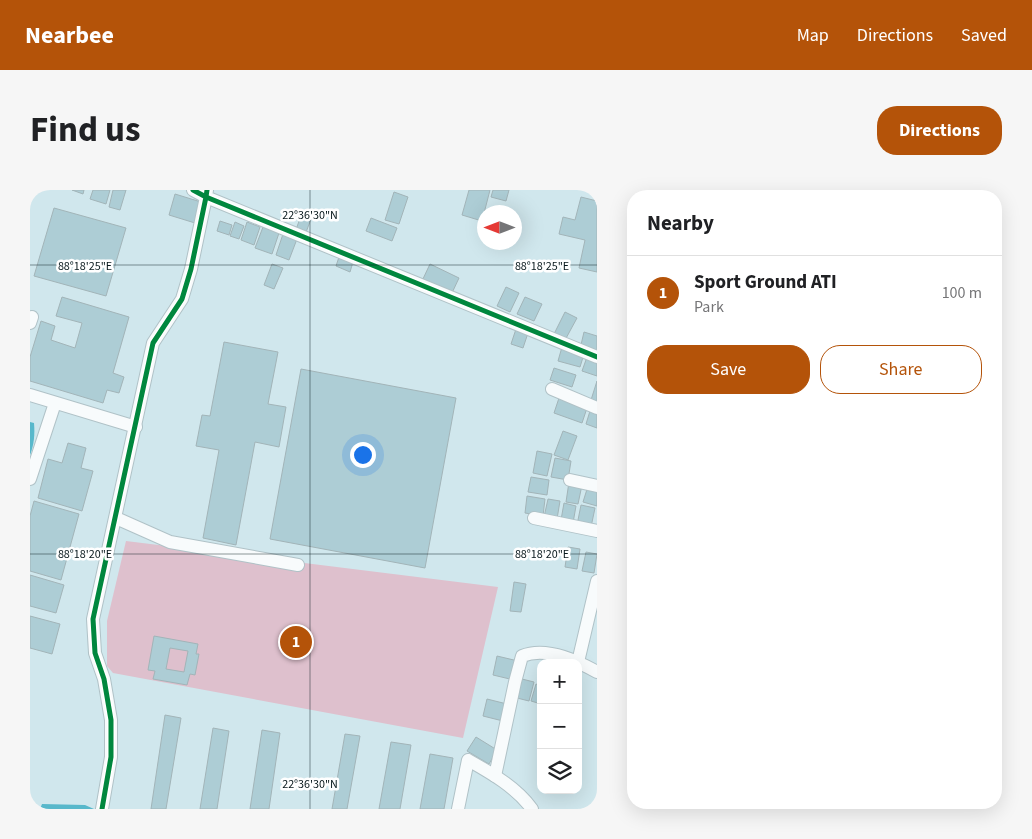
<!DOCTYPE html>
<html lang="en">
<head>
<meta charset="utf-8">
<style>
	:root { --surface:#fff; --page:#f6f6f6; --text:#202124; --muted:#757577; --line:#e0e0e0; --accent:#b45309 }
	body { margin:0; font-family:"Source Sans 3",sans-serif; background:var(--page); color:var(--text) }
	.controls { position:absolute; right:15px; bottom:15px; display:grid; overflow:hidden; border-radius:10px; box-shadow:0 5px 20px #0002 }
	.controls button { width:45px; height:45px; display:grid; place-items:center; padding:0; border:0; border-bottom:1px solid var(--line); background:var(--surface); color:var(--text); font:25px sans-serif }
	.compass { position:absolute; left:447px; top:15px; width:45px; height:45px; border-radius:50%; background:var(--surface); box-shadow:0 5px 20px #0002; rotate:270deg }
	.you { position:absolute; left:332px; top:264px; width:18px; height:18px; margin:-12px; border:4px solid #fff; border-radius:50%; background:#1a73e8; box-shadow:0 0 0 8px #1a73e833 }
	.badge { display:grid; place-items:center; width:32px; height:32px; border-radius:50%; background:var(--accent); color:#fff; font-size:16px; font-weight:700 }
	.pin { position:absolute; translate:-50% -50%; border:2px solid #fff; box-shadow:0 1px 5px #0006 }
	.list { margin:0; padding:0; list-style:none }
	h2 { display:flex; justify-content:space-between; align-items:center; height:65px; margin:0; padding:0 20px; font-size:21px }
	h2 small { font-size:16px; font-weight:400; color:var(--muted) }
	.list li { display:grid; grid-template-columns:32px 1fr auto; gap:15px; align-items:center; box-sizing:border-box; height:75px; padding:0 20px; border-top:1px solid var(--line) }
	.list b { display:block; font-size:19px; white-space:nowrap }
	.list p { margin:0; font-size:16px; white-space:nowrap; color:var(--muted) }
	.list em { font-size:16px; font-style:normal; color:var(--muted) }
	.actions { display:flex; gap:10px; padding:15px 20px }
	.actions a { flex:1; padding:11px 0; border:1px solid var(--accent); border-radius:20px; text-align:center; font-size:18px; color:var(--accent) }
	.actions .main { background:var(--accent); color:#fff }
	.icon { flex:none; width:28px; height:28px; fill:none; stroke:currentColor; stroke-width:2; stroke-linecap:round; stroke-linejoin:round }
	.map { position:relative; flex:none; width:567px; height:619px; overflow:hidden; border-radius:20px }
	header { display:flex; align-items:center; gap:30px; box-sizing:border-box; height:70px; padding:0 25px; background:var(--accent); color:#fff }
	header strong { font-size:24px }
	nav { display:flex; gap:28px; margin-inline-start:auto; font-size:18px }
	.intro { display:flex; align-items:center; justify-content:space-between; box-sizing:border-box; height:120px; padding:0 30px }
	h1 { margin:0; font-size:35px }
	.button { padding:12px 22px; border-radius:20px; background:var(--accent); color:#fff; font-size:18px; font-weight:700 }
	main { display:flex; gap:30px; padding:0 30px }
	aside { flex:1; background:var(--surface); border-radius:20px; box-shadow:0 5px 20px #0002 }
	.map>svg:first-child { display:block }
	.green { fill:#dec0cd }
	.water { fill:#58b8cb }
	.building { fill:#adcdd5; stroke:#a2b4b8; fill-rule:evenodd }
	.lines { fill:none; stroke-linecap:round; stroke-linejoin:round }
	.minor-casing { stroke:#b0c2c7; stroke-width:14 }
	.minor { stroke:#f8fbfc; stroke-width:12 }
	.cycleway-casing { stroke:#fff; stroke-width:8 }
	.cycleway { stroke:#00873e; stroke-width:5 }
	.ticks { fill:none; stroke:#07171b; stroke-width:1; stroke-opacity:0.45 }
	.ticks-label { font-size:12px; text-anchor:middle; fill:#07171b; stroke:#fff; stroke-width:5; stroke-linejoin:round; paint-order:stroke }
</style>
</head>
<body>
<header>
<strong>Nearbee</strong>
<nav><a>Map</a><a>Directions</a><a>Saved</a></nav>
</header>
<div class="intro"><h1>Find us</h1><a class="button">Directions</a></div>
<main>
<div class="map">
<svg width="567" height="619" viewBox="0 0 567 619">
	<rect width="100%" height="100%" fill="#d0e7ed"/>
	<polygon class="green" points="96,351 468,397 433,548 83,483 77,476 77,431"/>
	<g class="water">
		<path d="M0,232l4,1c1,11 0,22 -4,32z"/>
		<polygon points="12,614 55,615 64,619 10,619"/>
	</g>
	<g class="building">
		<polygon points="42,0 54,0 53,4"/>
		<polygon points="63,0 80,0 76,14 60,9"/>
		<polygon points="83,0 96,0 90,20 79,17"/>
		<polygon points="439,0 460,0 452,31 432,25"/>
		<polygon points="463,0 479,0 476,11 461,7"/>
		<polygon points="364,2 378,7 369,34 355,30"/>
		<polygon points="145,4 171,12 165,33 139,25"/>
		<polygon points="551,7 567,11 567,82 549,78 555,50 529,44 533,27 545,30"/>
		<polygon points="24,18 96,38 76,106 4,86"/>
		<polygon points="271,26 281,29 275,45 265,42"/>
		<polygon points="341,28 367,38 362,51 336,41"/>
		<polygon points="190,31 202,35 199,45 187,41"/>
		<polygon points="205,32 214,36 209,49 200,46"/>
		<polygon points="217,32 230,37 224,55 211,50"/>
		<polygon points="233,37 249,43 242,64 225,58"/>
		<polygon points="253,44 267,49 259,70 246,65"/>
		<polygon points="309,67 323,72 320,82 306,76"/>
		<polygon points="242,74 253,78 244,99 234,95"/>
		<polygon points="400,74 429,88 421,105 392,91"/>
		<polygon points="476,97 489,103 480,122 467,116"/>
		<polygon points="32,107 99,127 83,183 94,187 89,203 77,200 73,213 0,191 0,167 11,131 25,136 21,150 45,158 52,133 26,126"/>
		<polygon points="495,107 512,114 504,131 487,124"/>
		<polygon points="535,122 547,128 534,152 523,146"/>
		<polygon points="486,139 498,143 493,158 481,154"/>
		<polygon points="554,142 567,146 567,164 550,159"/>
		<polygon points="194,152 248,162 238,214 256,217 249,257 225,252 206,355 173,348 189,260 166,256 172,225 180,226"/>
		<polygon points="532,157 554,164 550,177 528,171"/>
		<polygon points="557,167 567,170 567,186 552,181"/>
		<polygon points="524,178 546,185 542,197 520,190"/>
		<polygon points="271,179 426,208 395,378 240,349"/>
		<polygon points="567,191 567,212 561,210"/>
		<polygon points="529,208 557,218 552,233 524,223"/>
		<polygon points="560,221 567,223 567,238 556,234"/>
		<polygon points="533,241 547,246 538,270 524,265"/>
		<polygon points="38,253 56,258 51,278 63,281 52,321 8,308 18,269 32,273"/>
		<polygon points="507,261 522,264 517,286 503,283"/>
		<polygon points="525,268 541,271 538,290 521,287"/>
		<polygon points="501,287 519,290 517,305 498,302"/>
		<polygon points="539,292 552,295 548,314 536,312"/>
		<polygon points="558,296 567,299 567,316 553,312"/>
		<polygon points="497,306 515,309 513,326 495,323"/>
		<polygon points="518,309 530,311 527,329 514,327"/>
		<polygon points="4,311 49,324 31,390 0,381 0,326"/>
		<polygon points="534,313 546,316 543,333 531,330"/>
		<polygon points="551,315 565,318 561,337 547,335"/>
		<polygon points="538,357 550,359 547,379 535,377"/>
		<polygon points="556,362 567,364 564,383 552,381"/>
		<polygon points="0,385 34,395 26,423 0,416"/>
		<polygon points="484,392 496,394 491,422 480,421"/>
		<polygon points="0,426 30,434 22,464 0,458"/>
		<path d="M124,446l44,8 -2,10h3l-4,21 -5,-1 -3,11 -34,-6 2,-8 -7,-1zM140,458l18,3 -4,21 -18,-3z"/>
		<polygon points="467,466 488,471 484,490 463,485"/>
		<polygon points="488,488 504,492 499,511 483,507"/>
		<polygon points="506,494 511,496 511,514 501,511"/>
		<polygon points="457,509 477,514 473,531 453,526"/>
		<polygon points="135,525 151,528 136,619 121,619"/>
		<polygon points="183,538 199,541 187,619 170,619"/>
		<polygon points="232,540 250,543 239,619 220,619"/>
		<polygon points="315,544 330,546 317,619 302,619"/>
		<polygon points="446,547 467,560 459,574 437,561"/>
		<polygon points="361,552 381,555 370,619 349,619"/>
		<polygon points="400,564 423,568 414,619 390,619"/>
	</g>
	<g class="lines">
		<defs>
			<g id="minor">
				<polyline points="177,0 176,7 567,167"/>
				<polyline points="0,133 2,127"/>
				<polyline points="522,199 567,218"/>
				<polyline points="0,205 106,237"/>
				<polyline points="0,289 25,213"/>
				<polyline points="540,290 567,296"/>
				<polyline points="86,328 140,352 268,375"/>
				<polyline points="504,328 567,341"/>
				<polyline points="548,472 567,391"/>
				<path d="M465,586l20,-94 7,-26c24,-10 54,4 75,16"/>
				<polyline points="72,619 81,567 81,530 74,489 65,463 63,429 123,153 152,109 161,79 176,7 163,0"/>
				<path d="M428,619l10,-49c23,13 48,27 64,49"/>
			</g>
		</defs>
		<use href="#minor" class="minor-casing"/>
		<use href="#minor" class="minor"/>
		<defs>
			<g id="cycleway">
				<polyline points="177,0 176,7 567,167"/>
				<polyline points="72,619 81,567 81,530 74,489 65,463 63,429 123,153 152,109 161,79 176,7 163,0"/>
			</g>
		</defs>
		<use href="#cycleway" class="cycleway-casing"/>
		<use href="#cycleway" class="cycleway"/>
	</g>
	<path class="ticks" d="M280,0v619M0,75h567M0,364h567"/>
	<g class="ticks-label">
		<text x="280" y="29">22°36'30"N</text>
		<text x="512" y="80">88°18'25"E</text>
		<text x="55" y="80">88°18'25"E</text>
		<text x="512" y="368">88°18'20"E</text>
		<text x="55" y="368">88°18'20"E</text>
		<text x="280" y="598">22°36'30"N</text>
	</g>
</svg>
<div class="controls">
<button>+</button>
<button>−</button>
<button><svg class="icon" aria-label="layers" viewBox="0 0 24 24"><path d="M12 4l9 5-9 5-9-5zM3 14l9 5 9-5"/></svg></button>
</div>
<svg class="compass" viewBox="-18 -18 36 36"><path d="M0-13l5 13h-10z" fill="#e53935"/><path d="M0 13l5-13h-10z" fill="#757577"/></svg>
<div class="you"></div>
<div class="pin badge" style="left:266px;top:452px">1</div>
</div>
<aside>
<h2>Nearby<small></small></h2>
<ul class="list">
<li><span class="badge">1</span><div><b>Sport Ground ATI</b><p>Park</p></div><em>100 m</em></li>
</ul>
<div class="actions"><a class="main">Save</a><a>Share</a></div>
</aside>
</main>
</body>
</html>
